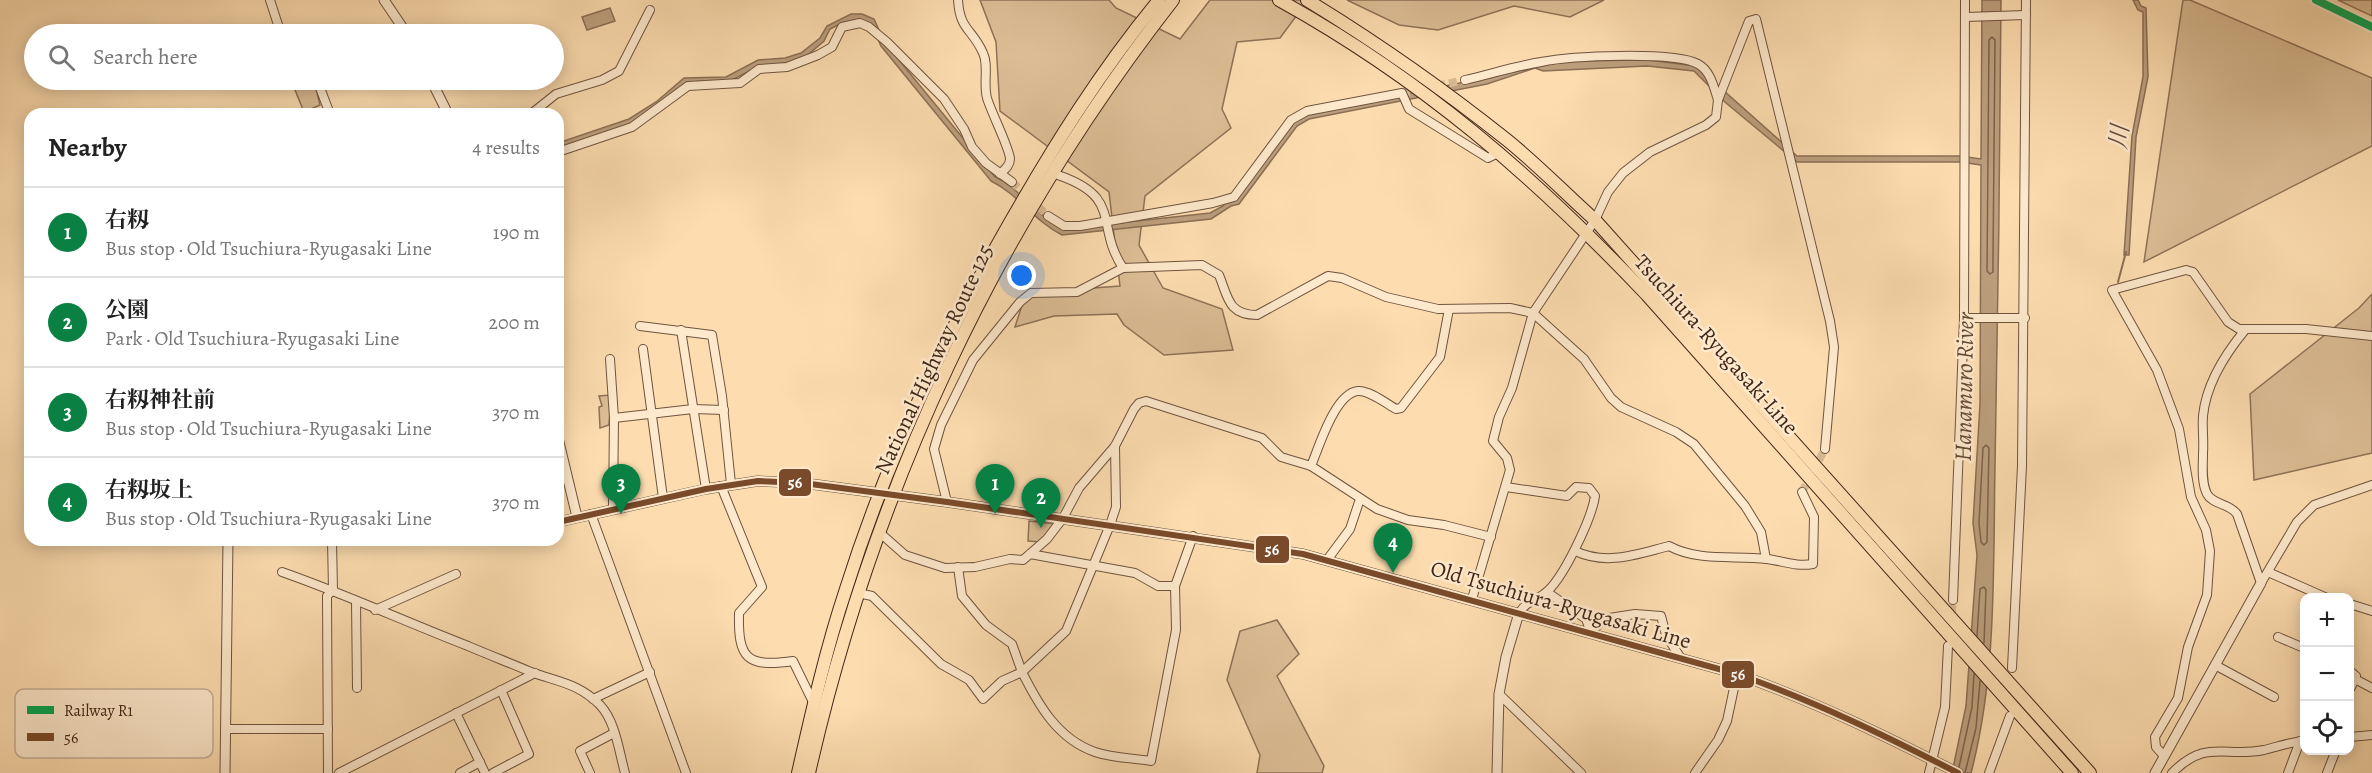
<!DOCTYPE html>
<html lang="en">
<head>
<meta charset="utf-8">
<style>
	:root { --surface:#fff; --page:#f6f6f6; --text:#222; --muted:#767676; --line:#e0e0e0; --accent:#0b8043 }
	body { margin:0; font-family:Alegreya,"Noto Serif JP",serif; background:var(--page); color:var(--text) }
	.controls { position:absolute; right:18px; bottom:18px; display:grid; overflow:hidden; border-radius:12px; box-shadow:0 3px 15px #0003 }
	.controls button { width:54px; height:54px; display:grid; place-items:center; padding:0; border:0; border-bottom:2px solid var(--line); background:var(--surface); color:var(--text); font:30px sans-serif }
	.you { position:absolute; left:1022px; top:276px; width:21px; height:21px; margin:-15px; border:4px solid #fff; border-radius:50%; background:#1a73e8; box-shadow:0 0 0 9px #1a73e833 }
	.badge { display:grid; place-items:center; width:39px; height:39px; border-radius:50%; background:var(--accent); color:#fff; font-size:20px; font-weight:700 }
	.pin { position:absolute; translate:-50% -50px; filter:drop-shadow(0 2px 3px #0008) }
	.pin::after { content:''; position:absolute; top:32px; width:21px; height:18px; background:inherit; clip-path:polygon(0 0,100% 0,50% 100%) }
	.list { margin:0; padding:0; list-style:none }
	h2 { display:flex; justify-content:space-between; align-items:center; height:78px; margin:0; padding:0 24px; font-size:26px }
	h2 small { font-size:20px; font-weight:400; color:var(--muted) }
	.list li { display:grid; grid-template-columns:39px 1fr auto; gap:18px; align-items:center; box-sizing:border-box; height:90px; padding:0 24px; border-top:2px solid var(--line) }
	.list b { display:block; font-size:22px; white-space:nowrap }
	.list p { margin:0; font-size:20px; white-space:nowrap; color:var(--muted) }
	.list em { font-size:20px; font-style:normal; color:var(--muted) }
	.icon { flex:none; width:33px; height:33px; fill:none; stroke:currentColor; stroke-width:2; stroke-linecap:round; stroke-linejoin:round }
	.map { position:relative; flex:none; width:2372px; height:773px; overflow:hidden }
	.search { position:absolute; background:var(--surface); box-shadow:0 3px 15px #0003; left:24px; top:24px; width:540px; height:66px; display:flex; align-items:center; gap:15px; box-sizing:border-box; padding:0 21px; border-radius:33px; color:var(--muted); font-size:22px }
	.panel { position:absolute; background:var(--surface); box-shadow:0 3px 15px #0003; left:24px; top:108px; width:540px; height:438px; border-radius:18px }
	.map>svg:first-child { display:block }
	.green { fill:#ddbe96; stroke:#8e7258; stroke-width:1.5 }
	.water { fill:#bd9f7d; stroke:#8b6f55; stroke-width:1.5 }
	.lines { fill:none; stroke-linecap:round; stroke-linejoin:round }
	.shore { stroke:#7e624b; stroke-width:1.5 }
	.stream { stroke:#8b6f55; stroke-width:2 }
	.minor-tunnel { stroke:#d7b892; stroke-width:8; stroke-dasharray:8 4; stroke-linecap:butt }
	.minor-casing { stroke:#6f543f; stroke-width:10 }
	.tertiary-casing { stroke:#6f543f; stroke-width:11 }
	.primary-casing { stroke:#402619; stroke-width:14 }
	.trunk-casing { stroke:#402619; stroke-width:14 }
	.minor { stroke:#fee9cc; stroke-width:8 }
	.tertiary { stroke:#fee9cc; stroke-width:9 }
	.primary { stroke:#fdddb0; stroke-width:12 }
	.trunk { stroke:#fdddb0; stroke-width:12 }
	.bus-1-casing { stroke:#fee9cc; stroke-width:10 }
	.bus-1 { stroke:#7a4b2a; stroke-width:6 }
	.rail-1-casing { stroke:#fee9cc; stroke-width:12 }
	.rail-1 { stroke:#00a651; stroke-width:8 }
	.labels { text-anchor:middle; stroke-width:5; stroke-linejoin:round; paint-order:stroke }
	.street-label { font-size:22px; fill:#402619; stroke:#fee9cc }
	.water-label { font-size:24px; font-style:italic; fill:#664a37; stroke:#fee9cc }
	.key { fill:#fee9cc; stroke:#c5ae96; stroke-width:1.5 }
	.key-label { font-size:16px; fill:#402619 }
	.line-badge { stroke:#fee9cc; stroke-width:2 }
	.badge-label { font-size:16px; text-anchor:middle; font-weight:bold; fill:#fff }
</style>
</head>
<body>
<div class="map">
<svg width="2372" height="773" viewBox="0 0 2372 773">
	<rect width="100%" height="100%" fill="#fdddb0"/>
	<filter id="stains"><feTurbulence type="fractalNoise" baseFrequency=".00333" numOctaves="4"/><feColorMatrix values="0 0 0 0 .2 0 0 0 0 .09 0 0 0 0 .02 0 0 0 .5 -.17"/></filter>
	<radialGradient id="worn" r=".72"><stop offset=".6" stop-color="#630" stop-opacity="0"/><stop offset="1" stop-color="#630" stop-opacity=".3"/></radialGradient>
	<g class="green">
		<polygon points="980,0 1109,0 1116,8 1180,39 1210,0 1308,0 1280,38 1237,42 1222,109 1231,128 1145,196 1139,245 1163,288 1222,309 1233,350 1164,355 1124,325 1117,314 1054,316 1015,327 1026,293 1120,286 1109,192 1000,111 996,42"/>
		<polygon points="1347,0 1604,0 1570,17 1514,6 1438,30 1399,25"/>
		<polygon points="2183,0 2190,0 2372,78 2372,146 2144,262"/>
		<polygon points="2338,0 2372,0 2372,16"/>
		<polygon points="291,80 314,80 320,105 304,112"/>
		<polygon points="2372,294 2372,453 2254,480 2250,394 2359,308"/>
		<polygon points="611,395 609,425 600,428 599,407 602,406 599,396"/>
		<polygon points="1029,521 1056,524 1041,542 1028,541"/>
		<polygon points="1277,620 1299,654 1277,676 1324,766 1322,773 1257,773 1260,755 1227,680 1240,631"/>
	</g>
	<g class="water">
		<path d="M1982,0h19c-1,156 -3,311 -6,467 -2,102 2,207 -24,306h-19l14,-67 11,-151 -4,-32 7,-119 1,-239 -21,-3h-163l-71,-59 -32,-32 -47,-5 -104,5 -8,-3 -48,16 -178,35 -12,7 -58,78 -8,2 -20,13 -149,16c-28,-14 -44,-41 -71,-54l-110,-135 -10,-22 -11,-4 -20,4 -10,5 -6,12 -21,18 -17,4 -27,3 -31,16 -41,1 -56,41 -73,25v-6l71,-24 27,-17 28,-24 42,-1 32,-17 27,-2 16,-5 19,-15 7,-12 24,-12h11l12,5 11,24 109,133c27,13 42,40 69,53l147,-16 13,-7 70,-84 15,-8 220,-45 2,-3 43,-5 75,-1 48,6 101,90h163l21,3z"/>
		<polygon points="2133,0 2138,0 2141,6 2146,8 2148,77 2136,137 2129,255 2124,255 2132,136 2143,77 2143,12 2138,10"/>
		<polygon points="610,8 615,21 587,30 582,17"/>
	</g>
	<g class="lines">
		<g class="shore">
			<polygon points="1992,37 1995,40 1993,260 1993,272 1990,274 1987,271 1989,40"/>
			<polygon points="1986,445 1989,448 1987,542 1984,545 1981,542 1979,523 1983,448"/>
			<polyline points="1977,636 1980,589 1984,587 1986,590 1984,643"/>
			<polyline points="1959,767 1972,707 1974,674"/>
			<polyline points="1965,773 1976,728 1980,681"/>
		</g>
		<polyline class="stream" points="2118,282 2126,252"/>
		<g class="minor-tunnel">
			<polyline points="1402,93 1465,80"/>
			<polyline points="1012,182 1048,216"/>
			<polyline points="1802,492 1825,449"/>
			<polyline points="1949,637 1953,600"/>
		</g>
		<defs>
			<g id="minor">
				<polyline points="270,0 281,34"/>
				<path d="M958,0c2,31 14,28 25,53 6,12 0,31 4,45 4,14 23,51 23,61 0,7 -6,11 -10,15"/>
				<polyline points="1965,17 2026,15"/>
				<polyline points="317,80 330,114"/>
				<path d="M1465,80c26,-6 51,-14 76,-18 29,-6 133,-11 157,2 13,7 16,24 20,36"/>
				<polyline points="531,114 556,94 602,80 619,71 650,10"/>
				<polyline points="558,152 632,127 688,86 740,83 759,69 787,67 818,55 832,47 842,27 860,23 869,27 887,42 944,99 964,129 972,147 986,163 1012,182"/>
				<path d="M1058,175c66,23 36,49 65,93l79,-3 17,10c9,22 9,40 38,40l71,-39 14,2 44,19 52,12 72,-1 23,5 51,46 27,39 10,9 55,25 18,12 51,62 16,26 5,27"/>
				<polyline points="1048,216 1064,226 1080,226 1213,203 1234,197 1291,120 1307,111 1402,93 1409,109 1488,158 1500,152"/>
				<polyline points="1964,318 2025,318"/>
				<polyline points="640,326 712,335 722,396 731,484"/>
				<polyline points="681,330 706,489"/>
				<path d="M2245,330c-19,23 -39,55 -42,86 -1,12 1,25 0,37 0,12 -2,29 4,41 6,11 22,9 30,20l24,69"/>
				<polyline points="643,349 663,498"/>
				<polyline points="610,359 614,418 613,509"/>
				<polyline points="614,418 693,409 724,410"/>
				<path d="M1115,446l1,61 -6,18 -44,106 -44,41c17,34 36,67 73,80 17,6 38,6 56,9l25,-131 -1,-44 18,-50"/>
				<path d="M1311,466c8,-19 24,-73 47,-75 11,-1 29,13 38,18l5,-1 39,-51 9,-48"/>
				<path d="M721,486l41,101 -23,26c-1,45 7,55 54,48l20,41"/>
				<path d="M1506,487l61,9 9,-9 13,1 6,8c-3,22 -33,86 -51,98 -11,8 -16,6 -25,19"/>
				<polyline points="947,502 934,449 941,425 973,360 1020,302 1031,293 1077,292 1123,268"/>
				<polyline points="591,514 686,773"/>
				<polyline points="879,532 905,555 945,568 975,567 1010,559 1023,560 1047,539 1063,518 1079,488 1115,446 1134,409 1139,403 1146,401 1262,438 1281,457 1311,466 1377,509 1408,520 1444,525 1491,537"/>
				<path d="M1575,551c32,15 62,3 94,-5 30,16 65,9 98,13 16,2 29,8 46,5l1,-47 -12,-25"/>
				<polyline points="1030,554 1135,573 1158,586 1175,586"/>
				<polyline points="1327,560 1350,529 1360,499"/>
				<path d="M282,572c63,22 124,50 186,74 21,9 42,17 63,26 27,10 47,11 69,33 16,17 19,47 25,68"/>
				<polyline points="2268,572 2327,598"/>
				<polyline points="2261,583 2297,522 2314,505 2372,485"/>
				<polyline points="1547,592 1586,619 1591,633 1603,619 1635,614 1661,616 1666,635 1680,657"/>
				<polyline points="858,593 872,596 941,664 969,680 983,699 1002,681 1022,672 1012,644 986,625 962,596 958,567"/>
				<polyline points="1472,599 1510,470 1507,458 1493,441 1499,417 1512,388 1533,313 1595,220 1608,192 1623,173 1650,152 1706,125 1716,117 1718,100 1749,21 1756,19 1830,321 1834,347 1825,449"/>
				<polyline points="1953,600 1964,318 1965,0"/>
				<polyline points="356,601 357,688"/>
				<polyline points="2350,604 2372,611"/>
				<polyline points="375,610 456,574"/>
				<polyline points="2278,637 2304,648"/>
				<polyline points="2215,665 2274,697"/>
				<polyline points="2012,668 2022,466 2026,0"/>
				<polyline points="2350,671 2356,676 2355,679 2372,688"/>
				<polyline points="2350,689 2355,679"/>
				<polyline points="1499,694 1581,773"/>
				<polyline points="593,699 650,672"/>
				<polyline points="456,713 485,773"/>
				<polyline points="226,729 328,729"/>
				<polyline points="2350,737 2372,735"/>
				<polyline points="2164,756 2156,747 2155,737 2178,698 2188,647 2207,595 2210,551 2206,530 2191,497 2179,429 2157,370 2112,290 2186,270 2193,272 2228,322 2239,329 2306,329 2372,336"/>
				<polyline points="328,773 327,596 333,590 332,540"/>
				<polyline points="339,773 535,673"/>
				<polyline points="460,773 480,762"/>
				<polyline points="493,773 529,754 501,690"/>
				<polyline points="590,773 580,751 614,733"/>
				<polyline points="1695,773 1718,740 1727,721 1737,674"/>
				<polyline points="1929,773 1945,707 1948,646"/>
				<polyline points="1989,773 2010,716"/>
				<path d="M2172,773c35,-35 52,-15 92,-23 13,-3 26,-8 40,-9"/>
				<polyline points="2288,773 2300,741"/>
				<polyline points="2327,773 2336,750"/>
			</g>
			<g id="tertiary">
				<polyline points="384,0 407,34"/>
				<polyline points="431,80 448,114"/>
				<polyline points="558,438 577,517"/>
				<path d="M558,522l148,-33 52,-8 45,2 144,19 356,52 434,120c77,27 149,62 221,99"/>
				<polyline points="225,773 228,540"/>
				<polyline points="1497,773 1499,694 1506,657 1519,613"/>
				<polyline points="2155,773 2261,583"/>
			</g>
			<g id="primary">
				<path d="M1279,0c143,79 256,177 368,295l425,478"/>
				<path d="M1307,0c69,42 136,89 200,140 31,25 59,54 88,80l495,553"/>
			</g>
			<g id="trunk">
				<path d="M798,773c14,-62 28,-124 48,-184 40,-127 96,-247 162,-363 45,-79 93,-156 151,-226"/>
				<path d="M809,773c64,-283 186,-545 364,-773"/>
			</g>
		</defs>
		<use href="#minor" class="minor-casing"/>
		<use href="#tertiary" class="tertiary-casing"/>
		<use href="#primary" class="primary-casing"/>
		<use href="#trunk" class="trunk-casing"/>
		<use href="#minor" class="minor"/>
		<use href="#tertiary" class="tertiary"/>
		<use href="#primary" class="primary"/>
		<use href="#trunk" class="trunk"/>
		<defs>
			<path id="bus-1" d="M558,522l148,-33 52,-8 45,2 144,19 356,52 434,120c77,27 149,62 221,99"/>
		</defs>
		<use href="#bus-1" class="bus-1-casing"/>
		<use href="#bus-1" class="bus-1"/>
		<defs>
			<polyline id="rail-1" points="2316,0 2372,27"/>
		</defs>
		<use href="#rail-1" class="rail-1-casing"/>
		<use href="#rail-1" class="rail-1"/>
	</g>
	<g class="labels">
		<g class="street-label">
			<text transform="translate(1717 344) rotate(48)" y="8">Tsuchiura-Ryugasaki Line</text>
			<text transform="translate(933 359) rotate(-65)" y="8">National Highway Route 125</text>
			<text transform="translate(1561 604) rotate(16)" y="8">Old Tsuchiura-Ryugasaki Line</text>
		</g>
		<g class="water-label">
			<text transform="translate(2119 137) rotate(-83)" y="8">川</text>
			<text transform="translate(1964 387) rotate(-89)" y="8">Hanamuro River</text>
		</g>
	</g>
	<rect x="15" y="689" width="198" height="69" rx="9" class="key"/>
	<rect x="27" y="706" width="27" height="8" fill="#00a651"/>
	<rect x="27" y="733" width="27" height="8" fill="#7a4b2a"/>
	<g class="key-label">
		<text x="64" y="716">Railway R1</text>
		<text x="64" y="743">56</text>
	</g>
	<g class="line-badge">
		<rect x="778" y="468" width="34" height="29" rx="6" fill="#7a4b2a"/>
		<rect x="1255" y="535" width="35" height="29" rx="6" fill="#7a4b2a"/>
		<rect x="1721" y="660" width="34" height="29" rx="6" fill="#7a4b2a"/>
	</g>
	<g class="badge-label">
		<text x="795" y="488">56</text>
		<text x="1272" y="555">56</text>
		<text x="1738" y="680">56</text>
	</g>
	<rect width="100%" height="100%" filter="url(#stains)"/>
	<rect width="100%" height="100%" fill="url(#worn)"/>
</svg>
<div class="controls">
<button>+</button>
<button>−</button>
<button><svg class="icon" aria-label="locate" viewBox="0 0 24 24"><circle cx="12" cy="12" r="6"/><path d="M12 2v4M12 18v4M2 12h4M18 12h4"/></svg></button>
</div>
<div class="you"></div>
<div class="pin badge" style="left:995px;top:514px">1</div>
<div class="pin badge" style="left:1041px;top:528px">2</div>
<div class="pin badge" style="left:621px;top:514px">3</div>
<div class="pin badge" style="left:1393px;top:573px">4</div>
<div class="search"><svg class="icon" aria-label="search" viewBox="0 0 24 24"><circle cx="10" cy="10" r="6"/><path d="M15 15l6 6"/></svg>Search here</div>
<section class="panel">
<h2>Nearby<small>4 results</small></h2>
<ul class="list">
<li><span class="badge">1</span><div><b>右籾</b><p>Bus stop · Old Tsuchiura-Ryugasaki Line</p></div><em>190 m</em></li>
<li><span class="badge">2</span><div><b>公園</b><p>Park · Old Tsuchiura-Ryugasaki Line</p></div><em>200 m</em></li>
<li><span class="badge">3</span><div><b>右籾神社前</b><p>Bus stop · Old Tsuchiura-Ryugasaki Line</p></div><em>370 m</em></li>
<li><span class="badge">4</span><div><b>右籾坂上</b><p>Bus stop · Old Tsuchiura-Ryugasaki Line</p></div><em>370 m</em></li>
</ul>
</section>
</div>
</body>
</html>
